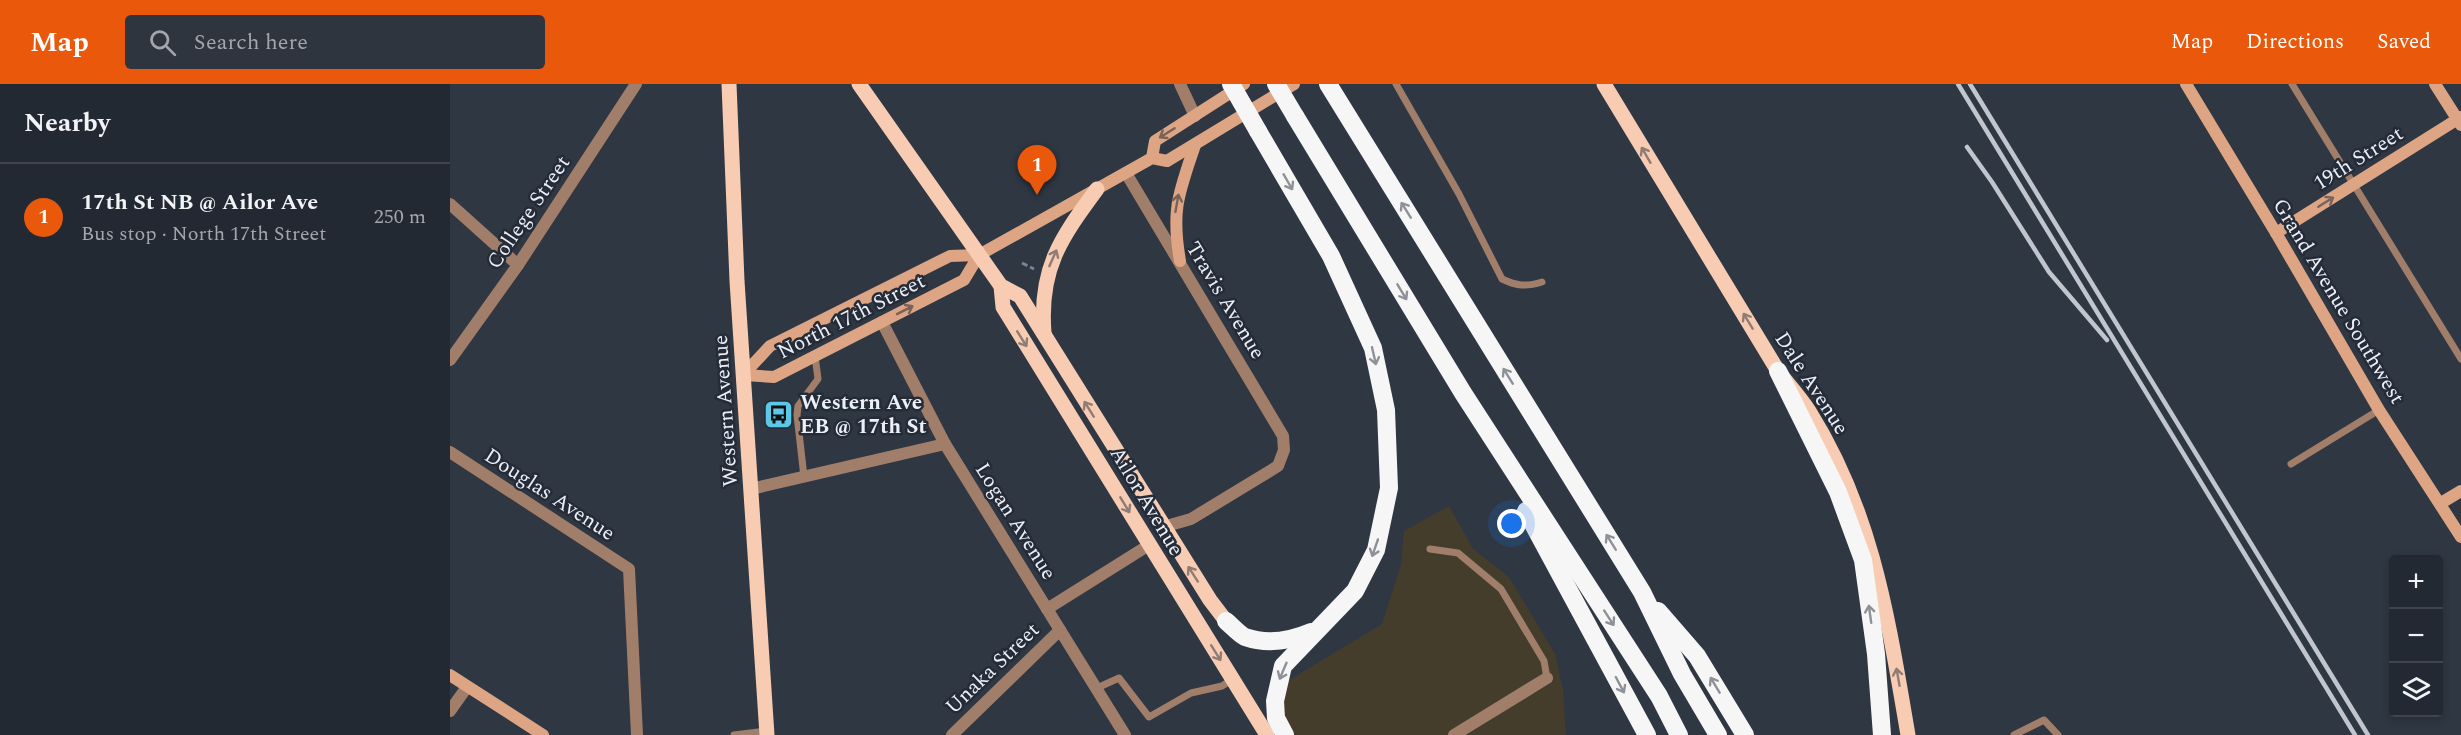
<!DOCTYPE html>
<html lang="en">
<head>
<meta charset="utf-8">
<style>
	:root { --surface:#232932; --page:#2f353e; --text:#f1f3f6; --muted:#a3a6ac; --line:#40454d; --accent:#ea580c }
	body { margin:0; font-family:Spectral,serif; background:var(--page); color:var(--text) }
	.controls { position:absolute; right:18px; bottom:18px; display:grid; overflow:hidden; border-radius:6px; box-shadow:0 3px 9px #0003 }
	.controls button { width:54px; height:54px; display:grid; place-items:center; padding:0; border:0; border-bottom:2px solid var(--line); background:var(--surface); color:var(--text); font:30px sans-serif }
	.you { position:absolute; left:1062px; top:440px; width:21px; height:21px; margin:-15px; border:4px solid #fff; border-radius:50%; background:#1a73e8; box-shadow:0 0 0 9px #1a73e833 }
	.badge { display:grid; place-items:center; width:39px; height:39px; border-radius:50%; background:var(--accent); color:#fff; font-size:20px; font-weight:700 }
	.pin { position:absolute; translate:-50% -50px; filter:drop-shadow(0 2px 3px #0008) }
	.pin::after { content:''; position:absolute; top:32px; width:21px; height:18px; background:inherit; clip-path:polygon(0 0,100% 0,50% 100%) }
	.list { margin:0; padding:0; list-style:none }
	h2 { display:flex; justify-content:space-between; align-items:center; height:78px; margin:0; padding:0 24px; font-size:26px }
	h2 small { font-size:20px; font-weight:400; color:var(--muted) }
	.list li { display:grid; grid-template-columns:39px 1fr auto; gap:18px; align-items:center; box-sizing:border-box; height:108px; padding:0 24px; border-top:2px solid var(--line) }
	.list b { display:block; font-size:22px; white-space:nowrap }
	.list p { margin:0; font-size:20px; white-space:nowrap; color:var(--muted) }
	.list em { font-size:20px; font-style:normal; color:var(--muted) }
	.icon { flex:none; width:33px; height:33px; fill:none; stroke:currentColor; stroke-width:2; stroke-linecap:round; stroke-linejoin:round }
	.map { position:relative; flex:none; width:2011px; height:651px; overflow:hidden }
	header { display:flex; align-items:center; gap:36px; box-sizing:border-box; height:84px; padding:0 30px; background:var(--accent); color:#fff }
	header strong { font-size:28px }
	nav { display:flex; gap:33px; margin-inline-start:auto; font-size:21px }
	.search { width:420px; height:54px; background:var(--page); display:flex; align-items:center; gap:15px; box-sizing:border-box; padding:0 21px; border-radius:6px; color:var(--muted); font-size:22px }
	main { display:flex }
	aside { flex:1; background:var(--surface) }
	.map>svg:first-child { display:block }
	.commercial { fill:#453d2c }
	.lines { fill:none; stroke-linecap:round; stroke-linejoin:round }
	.path { stroke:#7c838e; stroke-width:3; stroke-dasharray:6 3; stroke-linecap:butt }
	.lane { stroke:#a17e69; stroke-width:7 }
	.street { stroke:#a17e69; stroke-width:12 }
	.secondary { stroke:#dda584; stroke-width:12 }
	.primary { stroke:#f7ccb2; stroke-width:15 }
	.highway { stroke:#f6f6f6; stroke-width:18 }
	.rail { stroke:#c0c5ce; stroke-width:4.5 }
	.highway-bridge { stroke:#f6f6f6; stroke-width:18 }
	.oneway { stroke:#78625a }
	.oneway2 { stroke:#8e7c75 }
	.oneway3 { stroke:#8e9197 }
	.labels { text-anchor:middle; stroke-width:5; stroke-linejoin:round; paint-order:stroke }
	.street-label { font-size:21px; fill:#ebf0f8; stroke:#252c38 }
	.poi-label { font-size:21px; font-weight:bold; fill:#ebf0f8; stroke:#252c38; text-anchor:start }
</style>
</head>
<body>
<header>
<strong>Map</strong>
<div class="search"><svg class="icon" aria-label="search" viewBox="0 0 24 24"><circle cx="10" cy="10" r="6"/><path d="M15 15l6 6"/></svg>Search here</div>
<nav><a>Map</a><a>Directions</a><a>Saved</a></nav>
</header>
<main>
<aside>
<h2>Nearby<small></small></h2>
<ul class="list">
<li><span class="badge">1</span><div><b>17th St NB @ Ailor Ave</b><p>Bus stop · North 17th Street</p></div><em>250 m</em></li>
</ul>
</aside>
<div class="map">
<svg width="2011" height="651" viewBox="0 0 2011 651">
	<rect width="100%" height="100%" fill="#2f3743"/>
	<polygon class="commercial" points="999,422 1023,465 1059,493 1105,570 1113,606 1116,651 841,651 833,637 831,615 836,598 932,540 951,481 954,447"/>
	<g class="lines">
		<polyline class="path" points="572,179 584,185"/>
		<g class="lane">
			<path d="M946,0l63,110 43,85c15,7 24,8 40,3"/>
			<polyline points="1842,0 2011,275"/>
			<polyline points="1841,380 1929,326"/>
			<polyline points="354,393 347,331 348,322 368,295 365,272"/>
			<polyline points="980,465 1008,469 1051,505 1094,577 1097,594"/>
			<polyline points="647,604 669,594 699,633 741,609 772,602 783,595"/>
			<polyline points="284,651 317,647"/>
			<polyline points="1564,651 1594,636 1608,651"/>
		</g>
		<g class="street">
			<polyline points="730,0 745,32"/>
			<polyline points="676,89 833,352 834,366 828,382 741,435 713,443"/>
			<polyline points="0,120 68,181"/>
			<polyline points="432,238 495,360 675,651"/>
			<polyline points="0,276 68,181 186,0"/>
			<polyline points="0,368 179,485 187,651"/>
			<polyline points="301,405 495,360"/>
			<polyline points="597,525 699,461"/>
			<polyline points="0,627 17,603"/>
			<polyline points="502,651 610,546"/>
			<polyline points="1004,651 1097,594"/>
		</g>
		<g class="secondary">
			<polyline points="1736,0 1826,149 1929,326 2011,453"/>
			<polyline points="1985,0 2011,41"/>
			<polyline points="702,74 705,57 794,0"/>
			<polyline points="1826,149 2011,33"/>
			<path d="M730,177c-9,-52 -1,-68 15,-116"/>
			<polyline points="293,291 320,262 500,172 529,171 702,74 717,77 844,0"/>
			<polyline points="293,291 324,293 365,272 514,196 529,171"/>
			<polyline points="1991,419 2011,407"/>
			<polyline points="0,591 93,651"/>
		</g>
		<g class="primary">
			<polyline points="279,0 287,197 317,651"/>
			<polyline points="409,0 551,202 570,212 760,516 776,537"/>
			<path d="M1154,0l174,287c10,13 22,26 31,40 64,102 79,208 99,324"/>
			<polyline points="551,202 553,223 817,651"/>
			<path d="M594,249c-5,-64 16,-94 53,-144"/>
		</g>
		<g class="highway">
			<polyline points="878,0 1192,508 1232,590 1268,651"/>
			<polyline points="845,32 1013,309 1209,612 1229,651"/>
			<polyline points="808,47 881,172 923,264 936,326 939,404 926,466 905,507 833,582 825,617 826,634 835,651"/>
			<polyline points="1328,287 1388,408 1413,476 1426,570 1432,651"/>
			<polyline points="1076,427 1197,651"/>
			<polyline points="1208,527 1247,572 1295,651"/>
			<path d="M776,537c6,5 13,13 19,16 23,8 45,4 66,-5"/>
		</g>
		<g class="rail">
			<polyline points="1508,0 1905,651"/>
			<polyline points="1520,0 1918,651"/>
			<polyline points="1517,63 1542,98 1599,188 1657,256"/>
		</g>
		<g class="highway-bridge">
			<polyline points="781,0 808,47"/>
			<polyline points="826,0 845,32"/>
		</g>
	</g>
	<defs><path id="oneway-shaft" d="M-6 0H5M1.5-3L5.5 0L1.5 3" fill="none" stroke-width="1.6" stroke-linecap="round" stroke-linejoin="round" transform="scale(1.5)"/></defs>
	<g class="oneway">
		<use href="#oneway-shaft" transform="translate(717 49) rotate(148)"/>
		<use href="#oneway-shaft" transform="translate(1876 118) rotate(-32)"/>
		<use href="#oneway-shaft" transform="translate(727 119) rotate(-80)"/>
		<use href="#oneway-shaft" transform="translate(455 226) rotate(-27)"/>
	</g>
	<g class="oneway2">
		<use href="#oneway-shaft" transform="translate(1196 71) rotate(-120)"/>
		<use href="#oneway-shaft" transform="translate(603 174) rotate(-66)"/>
		<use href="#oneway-shaft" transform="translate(1298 237) rotate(-121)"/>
		<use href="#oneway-shaft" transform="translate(572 255) rotate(58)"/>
		<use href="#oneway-shaft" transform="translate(639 325) rotate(-122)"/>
		<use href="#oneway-shaft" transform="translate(675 421) rotate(59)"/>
		<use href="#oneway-shaft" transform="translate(743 490) rotate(-123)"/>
		<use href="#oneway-shaft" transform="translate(766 569) rotate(58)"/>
		<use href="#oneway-shaft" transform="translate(1448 593) rotate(-100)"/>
	</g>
	<g class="oneway3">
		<use href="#oneway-shaft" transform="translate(838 98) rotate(60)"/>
		<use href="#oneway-shaft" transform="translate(956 126) rotate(-122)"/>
		<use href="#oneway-shaft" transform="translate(952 208) rotate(59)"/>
		<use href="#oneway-shaft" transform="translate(924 272) rotate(77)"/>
		<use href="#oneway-shaft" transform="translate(1058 292) rotate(-122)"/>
		<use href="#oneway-shaft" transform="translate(1161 458) rotate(-122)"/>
		<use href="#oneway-shaft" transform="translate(925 464) rotate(109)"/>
		<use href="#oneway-shaft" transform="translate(1420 530) rotate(-98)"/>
		<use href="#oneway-shaft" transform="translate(1159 534) rotate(57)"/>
		<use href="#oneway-shaft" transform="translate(833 587) rotate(113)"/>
		<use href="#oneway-shaft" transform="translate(1170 601) rotate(62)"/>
		<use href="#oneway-shaft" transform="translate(1265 601) rotate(-121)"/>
	</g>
	<defs>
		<symbol id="bus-square" viewBox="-11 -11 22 22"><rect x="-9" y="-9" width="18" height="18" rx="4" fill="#5bc8e7" stroke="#252c38"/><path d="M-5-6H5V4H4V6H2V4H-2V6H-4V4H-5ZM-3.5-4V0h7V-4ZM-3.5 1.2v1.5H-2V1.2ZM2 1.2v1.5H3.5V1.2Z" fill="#111"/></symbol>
	</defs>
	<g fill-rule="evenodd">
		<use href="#bus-square" x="312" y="314" width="33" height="33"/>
	</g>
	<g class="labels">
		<g class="street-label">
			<text transform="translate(1908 74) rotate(-32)" y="7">19th Street</text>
			<text transform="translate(78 128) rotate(-56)" y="7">College Street</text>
			<text transform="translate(776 216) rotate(59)" y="7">Travis Avenue</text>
			<text transform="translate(1889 217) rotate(59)" y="7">Grand Avenue Southwest</text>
			<text transform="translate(401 232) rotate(-27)" y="7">North 17th Street</text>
			<text transform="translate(1362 299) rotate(57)" y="7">Dale Avenue</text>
			<text transform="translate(275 327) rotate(-94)" y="7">Western Avenue</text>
			<text transform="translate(100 410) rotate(33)" y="7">Douglas Avenue</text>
			<text transform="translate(697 417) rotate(59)" y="7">Ailor Avenue</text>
			<text transform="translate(566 437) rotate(58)" y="7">Logan Avenue</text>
			<text transform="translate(542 584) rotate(-44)" y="7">Unaka Street</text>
		</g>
		<g class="poi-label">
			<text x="350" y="325">Western Ave<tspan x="350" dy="24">EB @ 17th St</tspan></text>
		</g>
	</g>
</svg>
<div class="controls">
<button>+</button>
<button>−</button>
<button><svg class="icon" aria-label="layers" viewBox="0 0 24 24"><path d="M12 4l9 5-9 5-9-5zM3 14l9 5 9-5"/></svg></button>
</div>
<div class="you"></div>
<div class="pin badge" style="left:587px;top:111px">1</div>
</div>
</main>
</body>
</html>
